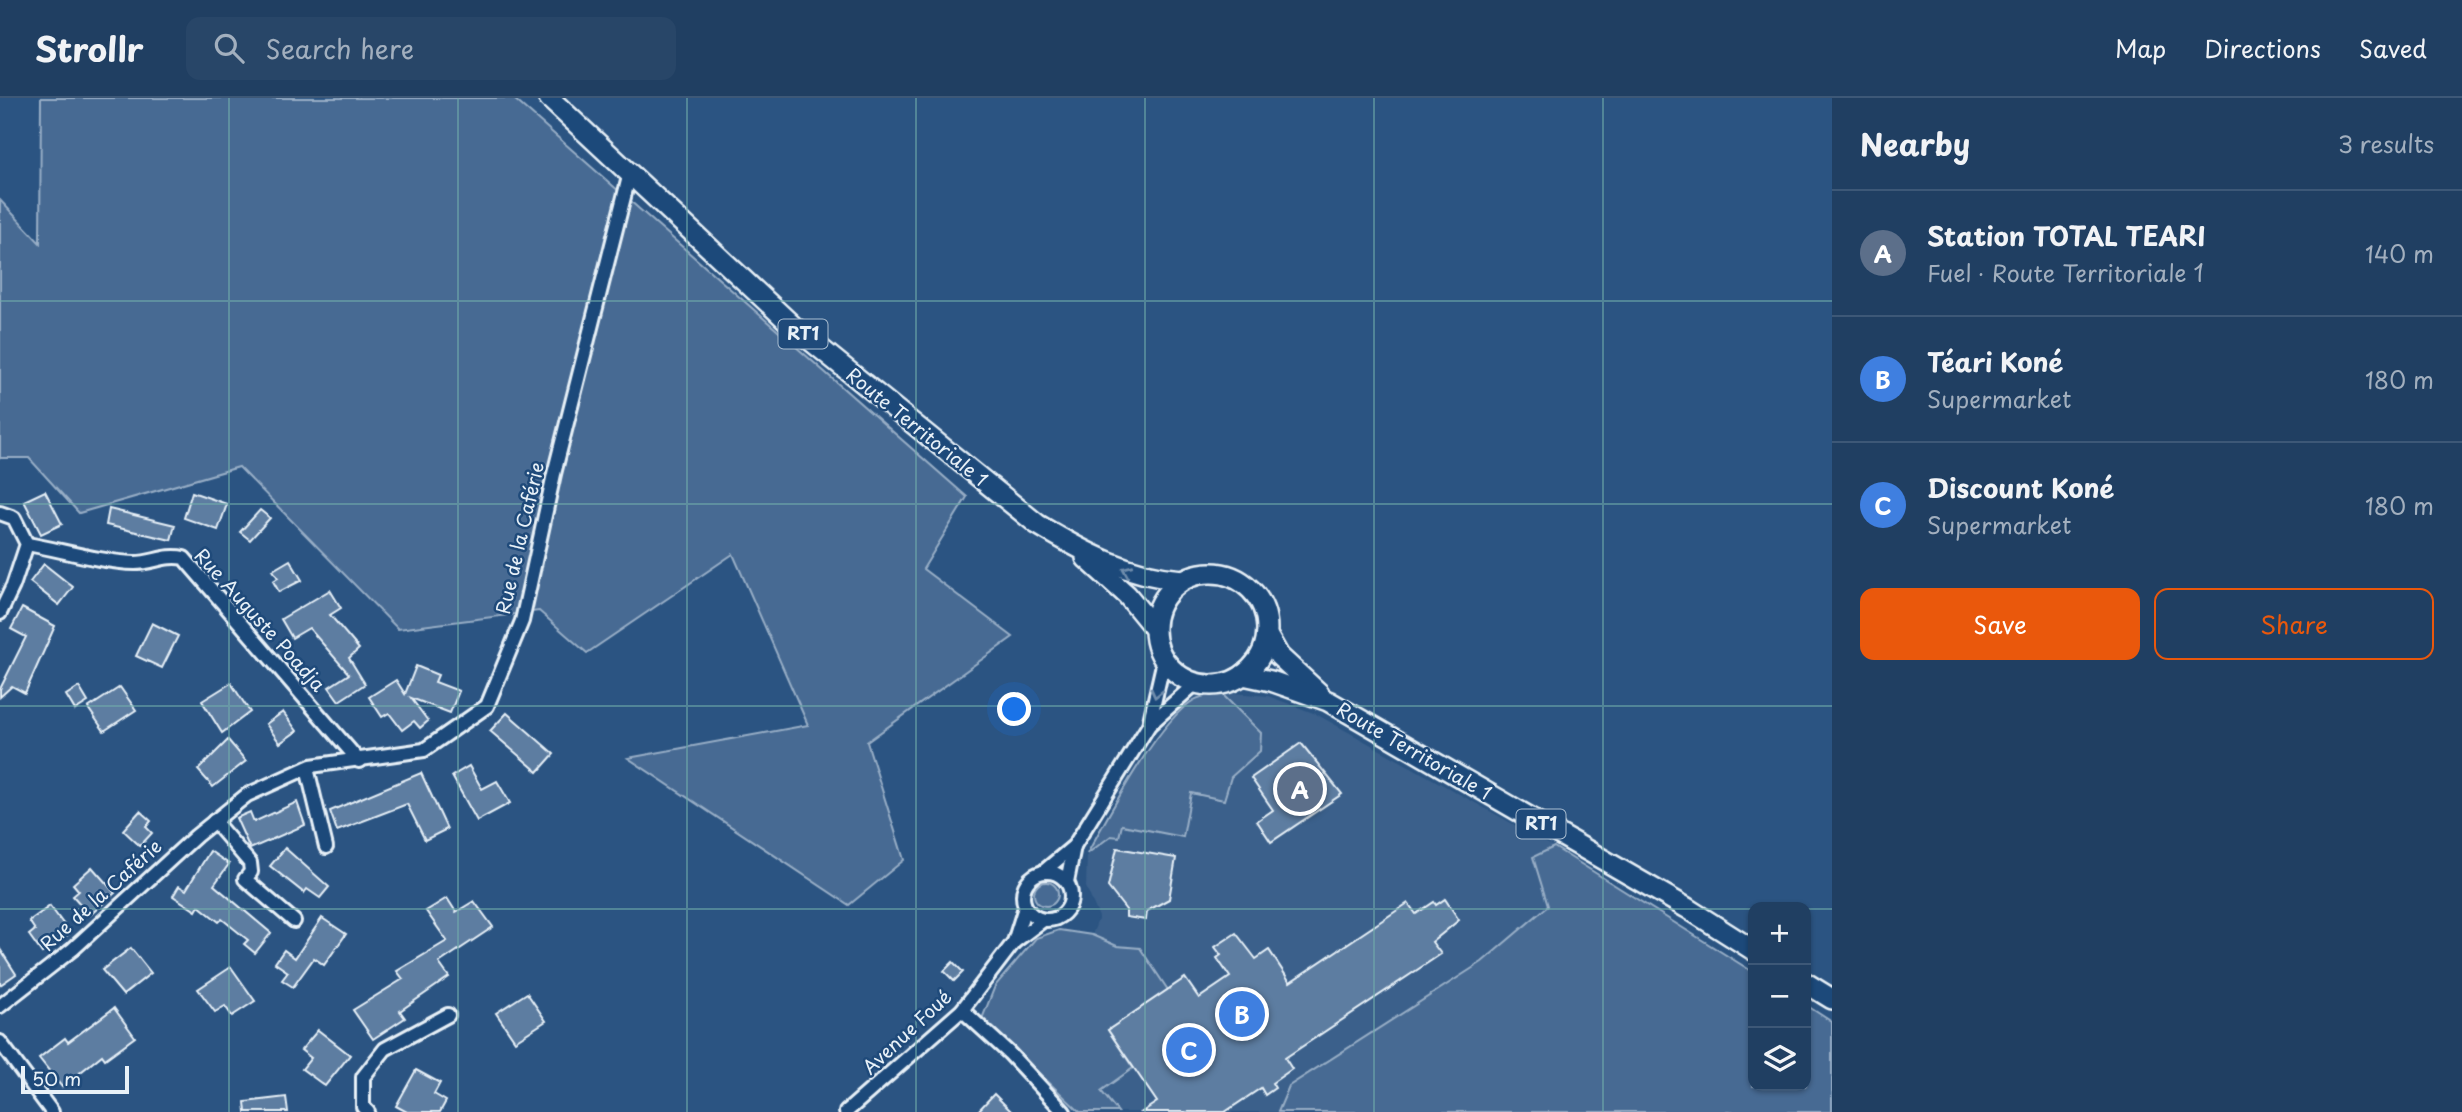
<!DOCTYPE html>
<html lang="en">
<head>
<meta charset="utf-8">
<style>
	:root { --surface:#203f62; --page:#284668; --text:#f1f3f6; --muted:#a2afbe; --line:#3d5877; --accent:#ea580c }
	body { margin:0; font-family:"Playpen Sans",sans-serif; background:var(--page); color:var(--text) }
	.controls { position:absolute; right:21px; bottom:21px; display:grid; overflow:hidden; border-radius:14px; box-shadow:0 2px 5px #0004 }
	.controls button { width:63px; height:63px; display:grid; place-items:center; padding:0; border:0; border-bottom:2px solid var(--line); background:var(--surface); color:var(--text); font:35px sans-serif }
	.scale { position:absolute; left:21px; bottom:18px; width:108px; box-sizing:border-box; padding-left:7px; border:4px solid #e8f1f8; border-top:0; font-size:19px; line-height:24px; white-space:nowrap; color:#e8f1f8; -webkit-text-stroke:5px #1f4a7a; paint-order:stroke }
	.you { position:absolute; left:1015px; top:612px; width:24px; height:24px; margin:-18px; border:5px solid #fff; border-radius:50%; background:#1a73e8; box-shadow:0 0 0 10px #1a73e833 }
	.badge { display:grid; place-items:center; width:46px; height:46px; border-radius:50%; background:var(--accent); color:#fff; font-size:23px; font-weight:700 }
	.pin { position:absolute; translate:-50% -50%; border:4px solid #fff; box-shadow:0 2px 7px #0006 }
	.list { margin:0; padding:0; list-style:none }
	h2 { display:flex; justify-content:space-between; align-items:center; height:91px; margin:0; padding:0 28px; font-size:30px }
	h2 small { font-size:23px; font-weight:400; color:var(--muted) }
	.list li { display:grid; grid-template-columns:46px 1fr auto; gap:21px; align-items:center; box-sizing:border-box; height:126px; padding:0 28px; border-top:2px solid var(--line) }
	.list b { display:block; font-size:26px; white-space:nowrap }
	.list p { margin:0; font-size:23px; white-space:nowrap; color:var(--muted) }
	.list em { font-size:23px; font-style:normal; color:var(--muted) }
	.actions { display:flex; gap:14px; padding:21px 28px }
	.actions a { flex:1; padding:16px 0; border:2px solid var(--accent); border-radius:14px; text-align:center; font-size:24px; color:var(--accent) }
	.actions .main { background:var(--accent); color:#fff }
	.icon { flex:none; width:38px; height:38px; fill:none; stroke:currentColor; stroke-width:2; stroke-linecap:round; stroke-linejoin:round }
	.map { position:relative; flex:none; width:1832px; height:1014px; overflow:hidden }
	header { display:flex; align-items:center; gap:42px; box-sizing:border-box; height:98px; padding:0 35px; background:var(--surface); border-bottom:2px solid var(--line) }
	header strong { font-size:33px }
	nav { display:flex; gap:38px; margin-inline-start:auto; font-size:24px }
	.search { width:490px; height:63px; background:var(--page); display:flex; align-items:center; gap:18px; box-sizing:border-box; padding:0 24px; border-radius:14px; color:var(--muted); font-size:26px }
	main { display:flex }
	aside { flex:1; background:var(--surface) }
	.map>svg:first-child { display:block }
	.built { fill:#3a608b }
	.green { fill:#476b93; stroke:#98aec6; stroke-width:2 }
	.building { fill:#5d7da1; stroke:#e8f1f8; stroke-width:2 }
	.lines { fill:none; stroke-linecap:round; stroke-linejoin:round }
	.street-casing { stroke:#e8f1f8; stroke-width:18 }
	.primary-casing { stroke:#e8f1f8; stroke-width:24 }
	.street { stroke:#1f4a7a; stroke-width:12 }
	.primary { stroke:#1f4a7a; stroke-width:19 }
	.oneway { stroke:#6f8dac }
	.grid { fill:none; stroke:#71adac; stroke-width:2; stroke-opacity:0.55 }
	.labels { text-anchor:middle; stroke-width:5; stroke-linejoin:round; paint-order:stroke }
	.shield { fill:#1f4a7a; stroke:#acbfd2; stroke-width:2 }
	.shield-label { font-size:18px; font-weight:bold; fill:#e8f1f8 }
	.street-label { font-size:19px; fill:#e8f1f8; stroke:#1f4a7a }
</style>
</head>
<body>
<header>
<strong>Strollr</strong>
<div class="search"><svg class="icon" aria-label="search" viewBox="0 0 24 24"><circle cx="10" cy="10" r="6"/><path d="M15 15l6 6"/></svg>Search here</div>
<nav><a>Map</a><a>Directions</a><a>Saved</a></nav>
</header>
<main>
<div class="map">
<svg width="1832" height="1014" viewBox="0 0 1832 1014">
	<rect width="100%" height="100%" fill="#2b5482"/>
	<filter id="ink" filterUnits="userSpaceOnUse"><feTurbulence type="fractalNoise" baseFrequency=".0143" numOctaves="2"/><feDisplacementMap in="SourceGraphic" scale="14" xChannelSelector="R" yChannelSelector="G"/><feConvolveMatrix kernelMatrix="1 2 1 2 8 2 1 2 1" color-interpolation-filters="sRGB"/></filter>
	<g filter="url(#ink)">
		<polygon class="built" points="1220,594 1268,598 1316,616 1554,749 1533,759 1556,834 1296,1014 1080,1014 982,921 995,888 1036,840 1059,832 1092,837 1099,819 1086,789 1087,756 1122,691 1170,624 1194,601"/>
		<g class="green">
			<polygon points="41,0 513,0 967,399 923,471 1013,539 867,644 904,762 849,807 628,660 808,627 733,456 587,555 539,513 398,531 239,369 79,415 29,360 0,360 0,102 40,145"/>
			<path d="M1220,594l41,41 -1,18 -29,26 -7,23 -33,-7 -8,44 -61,-12 -3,12 -8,-1 -24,18c21,-38 71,-133 107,-154 7,-4 18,-6 26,-8z"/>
			<polygon points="1554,749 1753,874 1753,988 1806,988 1806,907 1832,924 1832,1014 1278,1014 1289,988 1482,864 1548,808 1533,759"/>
			<circle cx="1046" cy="796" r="12"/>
			<polygon points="1059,832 1092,837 1117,848 1140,850 1168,892 1108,932 1133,970 1101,993 1118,1014 1080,1014 982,921 995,888 1036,840"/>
		</g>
		<g class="building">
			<polygon points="45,393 62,426 41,436 24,403"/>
			<polygon points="192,394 227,406 218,432 184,420"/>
			<polygon points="109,411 175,427 171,442 106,427"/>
			<polygon points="260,412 270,420 250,442 240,434"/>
			<polygon points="290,462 302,482 279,494 273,483 278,480 273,472"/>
			<polygon points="44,466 73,489 59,507 30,484"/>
			<polygon points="330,492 341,510 330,517 359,551 349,560 365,586 339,603 329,589 349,576 309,530 292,540 281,521"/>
			<polygon points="22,510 55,528 25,595 12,588 0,599 0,591 26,539 11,531"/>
			<polygon points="152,525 178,538 162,570 136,558"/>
			<polygon points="416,568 438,577 435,584 459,593 450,615 411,600 428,623 420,630 414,623 402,632 389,615 382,619 369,599 396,582 405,596"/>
			<polygon points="231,585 250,614 222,635 202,603"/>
			<polygon points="79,589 88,604 75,612 66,597"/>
			<polygon points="120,589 136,612 104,633 88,610"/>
			<polygon points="283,614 297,633 280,645 266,626"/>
			<polygon points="507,615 554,656 538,674 490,633"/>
			<polygon points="228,642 246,663 213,689 198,672"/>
			<polygon points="1301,645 1342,696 1271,744 1257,723 1273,712 1251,680"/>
			<polygon points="469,668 482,691 497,683 510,705 477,723 452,678"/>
			<polygon points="421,675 447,731 425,742 407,706 337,733 330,713"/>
			<polygon points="297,704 305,727 250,751 236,720 250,714 254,724"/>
			<polygon points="140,713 151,723 146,729 152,735 140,748 123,732"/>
			<polygon points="285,750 329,789 320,800 307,791 304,795 270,768"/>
			<polygon points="1117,750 1176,760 1169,801 1147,813 1146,822 1126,819 1126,812 1108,789"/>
			<polygon points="210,753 229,766 214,787 271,835 255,855 244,846 248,842 222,821 219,824 199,808 196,813 173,798 179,788 186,792"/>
			<polygon points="92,769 115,795 90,817 73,798 79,793 73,786"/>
			<polygon points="447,800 456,814 474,803 493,829 439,865 449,879 400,913 405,920 373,941 353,912 403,881 397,873 447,843 426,813"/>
			<polygon points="1445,801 1459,822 1432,844 1441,856 1285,960 1292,971 1272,985 1275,990 1265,997 1261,990 1225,1014 1142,1014 1157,1004 1108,932 1185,880 1199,900 1230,879 1217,860 1221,857 1215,849 1236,835 1256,861 1269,852 1290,884 1408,805 1416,816 1434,804 1436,807"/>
			<polygon points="50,808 70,835 42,855 29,837 35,832 29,823"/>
			<polygon points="322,820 346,836 324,867 314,860 293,889 282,882 288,874 275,865 284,852 295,860"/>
			<polygon points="131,850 151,875 123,897 102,872"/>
			<polygon points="0,851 16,876 0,887"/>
			<polygon points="953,864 963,874 954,883 944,873"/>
			<polygon points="231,869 255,903 232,918 225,908 215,914 198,891"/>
			<polygon points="527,895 546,923 515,943 496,915"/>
			<polygon points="114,910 135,939 105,961 102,957 62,989 39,960 65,940 68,944"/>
			<polygon points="318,932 350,957 325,988 302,971 311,960 301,952"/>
			<polygon points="416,972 440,985 434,996 446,1003 440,1014 407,1014 396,1008"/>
			<polygon points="994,996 1012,1014 977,1014"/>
			<polygon points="286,999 288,1014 246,1014 245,1004"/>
		</g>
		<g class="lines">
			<defs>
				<g id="street">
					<polyline points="0,415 14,420 27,446 13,488 0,515"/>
					<path d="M27,446c35,6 73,18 108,19 18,0 31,-9 49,-5l175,203"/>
					<polyline points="1149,627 1164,562"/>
					<polyline points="307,670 326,749"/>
					<polyline points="214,723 250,765 251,774 245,781 294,823"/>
					<circle cx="1047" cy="798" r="24"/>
					<polyline points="1043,774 1074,748 1149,627 1196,585"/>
					<polyline points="1067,784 1074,748"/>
					<polyline points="1014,844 1025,809"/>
					<polyline points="0,908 73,851 196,738 247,697 311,668 424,652 487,608 522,523 554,376 630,75"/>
					<polyline points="962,912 1009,955 1064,1014"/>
					<polyline points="0,944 52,1014"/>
					<polyline points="368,1014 363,1009 363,979 385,951 448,917"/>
					<polyline points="846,1014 962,912 1014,844 1042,823"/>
				</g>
				<g id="primary">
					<path d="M549,0l245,229 243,197c46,28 91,52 146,56"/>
					<polyline points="1086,460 1127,497 1154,530"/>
					<circle cx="1211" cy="531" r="56"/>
					<polyline points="1267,537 1279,558 1319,595"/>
					<polyline points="1243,577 1271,583 1328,603 1687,810 1753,852"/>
					<polyline points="1806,885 1832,901"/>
				</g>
			</defs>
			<use href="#street" class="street-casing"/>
			<use href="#primary" class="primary-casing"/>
			<use href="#street" class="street"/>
			<use href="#primary" class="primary"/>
		</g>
		<defs><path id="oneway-chevron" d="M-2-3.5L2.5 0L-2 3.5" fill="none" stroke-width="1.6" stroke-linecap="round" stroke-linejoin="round" transform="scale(1.75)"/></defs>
		<g class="oneway">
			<use href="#oneway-chevron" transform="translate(1127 472) rotate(-157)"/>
			<use href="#oneway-chevron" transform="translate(1156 595) rotate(103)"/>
		</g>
	</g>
	<path class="grid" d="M229,0v1014M458,0v1014M687,0v1014M916,0v1014M1145,0v1014M1374,0v1014M1603,0v1014M0,203h1832M0,406h1832M0,608h1832M0,811h1753M1806,811h26"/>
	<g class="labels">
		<g class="shield">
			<rect x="778.5" y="221.5" width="49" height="29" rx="5"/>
			<rect x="1516.5" y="711.5" width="49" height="29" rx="5"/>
		</g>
		<g class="shield-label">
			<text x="803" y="242">RT1</text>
			<text x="1541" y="732">RT1</text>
		</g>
		<g class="street-label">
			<text transform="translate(917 329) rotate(39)" y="7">Route Territoriale 1</text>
			<text transform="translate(520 440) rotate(-77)" y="7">Rue de la Caférie</text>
			<text transform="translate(260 522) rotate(48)" y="7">Rue Auguste Poadja</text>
			<text transform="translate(1414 653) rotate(30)" y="7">Route Territoriale 1</text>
			<text transform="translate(101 797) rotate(-42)" y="7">Rue de la Caférie</text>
			<text transform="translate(907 934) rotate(-43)" y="7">Avenue Foué</text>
		</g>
	</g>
</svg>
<div class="controls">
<button>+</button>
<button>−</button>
<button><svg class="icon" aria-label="layers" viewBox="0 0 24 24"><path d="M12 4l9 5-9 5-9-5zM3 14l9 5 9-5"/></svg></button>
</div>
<div class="scale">50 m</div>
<div class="you"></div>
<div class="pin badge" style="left:1300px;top:691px;background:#5c6f8a">A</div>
<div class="pin badge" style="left:1242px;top:916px;background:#3f7fe0">B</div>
<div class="pin badge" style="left:1189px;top:952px;background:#3f7fe0">C</div>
</div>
<aside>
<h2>Nearby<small>3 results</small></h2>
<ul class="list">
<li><span class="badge" style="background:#5c6f8a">A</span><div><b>Station TOTAL TEARI</b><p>Fuel · Route Territoriale 1</p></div><em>140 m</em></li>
<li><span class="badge" style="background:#3f7fe0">B</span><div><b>Téari Koné</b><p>Supermarket</p></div><em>180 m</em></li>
<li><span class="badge" style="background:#3f7fe0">C</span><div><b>Discount Koné</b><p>Supermarket</p></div><em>180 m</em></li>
</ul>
<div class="actions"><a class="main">Save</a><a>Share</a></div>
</aside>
</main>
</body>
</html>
